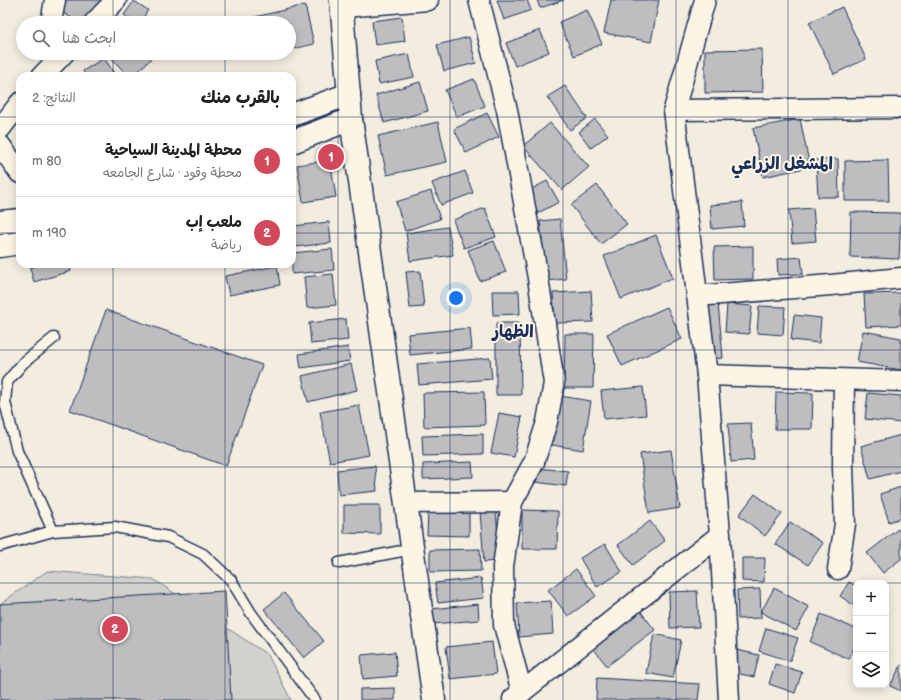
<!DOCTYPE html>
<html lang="ar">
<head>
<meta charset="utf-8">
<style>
	:root { --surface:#fff; --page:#f6f6f6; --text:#222; --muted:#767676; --line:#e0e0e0; --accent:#d1495b }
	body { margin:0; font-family:"Balsamiq Sans","Playpen Sans Arabic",sans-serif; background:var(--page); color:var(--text); direction:rtl }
	.controls { position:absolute; right:12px; bottom:12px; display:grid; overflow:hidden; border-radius:8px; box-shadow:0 2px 10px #0003 }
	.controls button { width:36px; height:36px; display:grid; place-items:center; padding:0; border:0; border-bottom:1px solid var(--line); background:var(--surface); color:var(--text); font:20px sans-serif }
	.you { position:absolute; left:456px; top:298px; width:14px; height:14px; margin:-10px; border:3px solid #fff; border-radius:50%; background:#1a73e8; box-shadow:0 0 0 6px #1a73e833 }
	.badge { display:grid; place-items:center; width:26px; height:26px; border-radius:50%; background:var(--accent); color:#fff; font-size:13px; font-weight:700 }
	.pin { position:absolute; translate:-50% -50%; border:2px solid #fff; box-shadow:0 1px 4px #0006 }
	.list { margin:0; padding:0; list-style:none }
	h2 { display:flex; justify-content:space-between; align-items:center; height:52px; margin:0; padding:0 16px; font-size:17px }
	h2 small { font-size:13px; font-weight:400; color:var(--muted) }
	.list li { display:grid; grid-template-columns:26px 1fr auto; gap:12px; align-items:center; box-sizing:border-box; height:72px; padding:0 16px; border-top:1px solid var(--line) }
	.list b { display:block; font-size:15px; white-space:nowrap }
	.list p { margin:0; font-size:13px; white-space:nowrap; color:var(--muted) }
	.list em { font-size:13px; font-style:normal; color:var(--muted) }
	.icon { flex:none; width:22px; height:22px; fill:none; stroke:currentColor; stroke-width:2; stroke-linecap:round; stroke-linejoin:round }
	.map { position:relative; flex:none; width:901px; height:700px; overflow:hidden; direction:ltr }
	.search { position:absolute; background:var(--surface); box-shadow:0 2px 10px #0003; left:16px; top:16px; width:280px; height:44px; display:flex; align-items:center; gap:10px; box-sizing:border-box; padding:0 14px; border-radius:22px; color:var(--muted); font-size:15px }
	.panel { position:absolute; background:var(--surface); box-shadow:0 2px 10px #0003; left:16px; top:72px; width:280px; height:196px; border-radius:12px; direction:rtl }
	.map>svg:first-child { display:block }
	.green { fill:#d3d1cc; stroke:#778095 }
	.building { fill:#bebec0; stroke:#1b2f5e }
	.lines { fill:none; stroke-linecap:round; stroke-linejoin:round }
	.service-casing { stroke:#1b2f5e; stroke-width:13 }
	.minor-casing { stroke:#1b2f5e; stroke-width:23 }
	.tertiary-casing { stroke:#1b2f5e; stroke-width:25 }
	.secondary-casing { stroke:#1b2f5e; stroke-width:25 }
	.service { stroke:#fcf5e5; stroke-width:10 }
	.minor { stroke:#fcf5e5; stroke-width:20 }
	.tertiary { stroke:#fcf5e5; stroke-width:22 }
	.secondary { stroke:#fcf5e5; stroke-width:22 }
	.grid { fill:none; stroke:#1b2f5e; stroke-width:1; stroke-opacity:0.55 }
	.labels { text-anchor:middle; stroke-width:4; stroke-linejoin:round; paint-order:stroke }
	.district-label { font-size:17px; font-weight:bold; fill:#1b2f5e; stroke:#fcf5e5 }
</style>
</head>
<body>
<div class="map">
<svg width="901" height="700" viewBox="0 0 901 700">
	<rect width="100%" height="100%" fill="#f3ede0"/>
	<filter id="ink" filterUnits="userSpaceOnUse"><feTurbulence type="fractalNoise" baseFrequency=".025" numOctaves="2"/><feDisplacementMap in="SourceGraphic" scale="8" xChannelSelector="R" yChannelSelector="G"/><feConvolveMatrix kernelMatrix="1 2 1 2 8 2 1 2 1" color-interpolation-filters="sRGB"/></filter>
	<g filter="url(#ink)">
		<polygon class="green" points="47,571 153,579 268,655 291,700 0,700 0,604"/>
		<g class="building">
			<polygon points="66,0 103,0 100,23 79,23 59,10"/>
			<polygon points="497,0 527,0 531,10 504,20"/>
			<polygon points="537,0 564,0 540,8"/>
			<polygon points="611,0 659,0 651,42 604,33"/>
			<polygon points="134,1 148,10 140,23 136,23 124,15"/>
			<polygon points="305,5 314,44 289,50 289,23 248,23 247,19"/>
			<polygon points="842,7 866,59 834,74 809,22"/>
			<polygon points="587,10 602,44 574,56 559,22"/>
			<polygon points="402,17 405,41 375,45 372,21"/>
			<polygon points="540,30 549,52 515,66 506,43"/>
			<polygon points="469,37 476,63 444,71 437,45"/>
			<polygon points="762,49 763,92 705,93 705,50"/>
			<polygon points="107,53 149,53 153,57 133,76 128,76"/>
			<polygon points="255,53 277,53 257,58"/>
			<polygon points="409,54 414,77 379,84 375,61"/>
			<polygon points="104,58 116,76 86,76 83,71"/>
			<polygon points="474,79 485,106 457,117 445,90"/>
			<polygon points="420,82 428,111 384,123 376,95"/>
			<polygon points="565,86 587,118 570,130 547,97"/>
			<polygon points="487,113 499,137 466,153 454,129"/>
			<polygon points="595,119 608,135 591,148 579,132"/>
			<polygon points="800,119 810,167 763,177 753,128"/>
			<polygon points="438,122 447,162 387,175 378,136"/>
			<polygon points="550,123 589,167 562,190 523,146"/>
			<polygon points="838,159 839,197 818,197 816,160"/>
			<polygon points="330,160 336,197 303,202 297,165"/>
			<polygon points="888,160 889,201 845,201 845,161"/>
			<polygon points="465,171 473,193 441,205 432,183"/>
			<polygon points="547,181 559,202 538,213 526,192"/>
			<polygon points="597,185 627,224 601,244 571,205"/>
			<polygon points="431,191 440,219 405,231 396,202"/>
			<polygon points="742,202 744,226 712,229 710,205"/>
			<polygon points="485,208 496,237 464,248 453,220"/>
			<polygon points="813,208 816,241 792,243 789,210"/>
			<polygon points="851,212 901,213 899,259 850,257"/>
			<polygon points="560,219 566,279 546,281 540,221"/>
			<polygon points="329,222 331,243 295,247 293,226"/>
			<polygon points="448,227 453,255 410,261 406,233"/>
			<polygon points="656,235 673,278 621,299 604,256"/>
			<polygon points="494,241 506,272 480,281 468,250"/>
			<polygon points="753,246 753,279 715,280 714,247"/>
			<polygon points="332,249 334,270 292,274 292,253"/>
			<polygon points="801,257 803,274 778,275 777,259"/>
			<polygon points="42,264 69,264 71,271 34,282 30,268"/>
			<polygon points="277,266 280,285 229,295 225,276"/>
			<polygon points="420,271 424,307 410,308 406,272"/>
			<polygon points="333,274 336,305 307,308 304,277"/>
			<polygon points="492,291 519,291 520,314 493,315"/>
			<polygon points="591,291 593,322 555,323 553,293"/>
			<polygon points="901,293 901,325 866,327 864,294"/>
			<polygon points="718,303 723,358 712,359 707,304"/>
			<polygon points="727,304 752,306 749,334 725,332"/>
			<polygon points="759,306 785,307 783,335 757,333"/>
			<polygon points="667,307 682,339 622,366 607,334"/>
			<polygon points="106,310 262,365 226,466 70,410"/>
			<polygon points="794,315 821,318 819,343 791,340"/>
			<polygon points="346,319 348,340 311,344 309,323"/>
			<polygon points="496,323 520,323 521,395 496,395"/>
			<polygon points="470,328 472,349 410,355 408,334"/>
			<polygon points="863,331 901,338 901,370 857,362"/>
			<polygon points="565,334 594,334 593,388 564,388"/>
			<polygon points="348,347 350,361 301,368 299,354"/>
			<polygon points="490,358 492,379 419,385 417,364"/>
			<polygon points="351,364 357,390 308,402 302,376"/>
			<polygon points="643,387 646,415 604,419 601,391"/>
			<polygon points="484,392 485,425 424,427 423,393"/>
			<polygon points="776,392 813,393 812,429 775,429"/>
			<polygon points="868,393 901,396 901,423 865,419"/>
			<polygon points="560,396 591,401 583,450 552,445"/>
			<polygon points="359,405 369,455 330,462 320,412"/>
			<polygon points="499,413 522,417 514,457 491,453"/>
			<polygon points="751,423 754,460 731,462 728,424"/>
			<polygon points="483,434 483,454 423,456 422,436"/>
			<polygon points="901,435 901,471 870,479 861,446"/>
			<polygon points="671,450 680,508 649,513 640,454"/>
			<polygon points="472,462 473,477 423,479 423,464"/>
			<polygon points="375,466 377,491 339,495 337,470"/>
			<polygon points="537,468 568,471 566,486 535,482"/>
			<polygon points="901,487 901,518 889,522 880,494"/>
			<polygon points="755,494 782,514 765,536 739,515"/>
			<polygon points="344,505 380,505 380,534 344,533"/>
			<polygon points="428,510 469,511 469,536 427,535"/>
			<polygon points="522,510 558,511 557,549 522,549"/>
			<polygon points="496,511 500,561 484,562 480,512"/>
			<polygon points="650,521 665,541 633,565 618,545"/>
			<polygon points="790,522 823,543 808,565 775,544"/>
			<polygon points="898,529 901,534 901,559 883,573 867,553"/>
			<polygon points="605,544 622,572 597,587 580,558"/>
			<polygon points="480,549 481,571 430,572 430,550"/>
			<polygon points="742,558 765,558 764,582 742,581"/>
			<polygon points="576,569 596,596 568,616 548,590"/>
			<polygon points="481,578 484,598 438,603 435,583"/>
			<polygon points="849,582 856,586 856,607 840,596"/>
			<polygon points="774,588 809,607 796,631 761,612"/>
			<polygon points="760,589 761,618 738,619 737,590"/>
			<polygon points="225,591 231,700 0,700 0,604"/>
			<polygon points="697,591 699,627 670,628 669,592"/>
			<polygon points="284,593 324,641 304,658 264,609"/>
			<polygon points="551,601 553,634 519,637 517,603"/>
			<polygon points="478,604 479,620 433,624 431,609"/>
			<polygon points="638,608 655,630 607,666 590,644"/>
			<polygon points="821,614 856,629 856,643 849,659 810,642"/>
			<polygon points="766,628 798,638 790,661 759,651"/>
			<polygon points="654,634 681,640 673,678 646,673"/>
			<polygon points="492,642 496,674 450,679 446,647"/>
			<polygon points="737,650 759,655 754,677 731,672"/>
			<polygon points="395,652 397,676 363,679 361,655"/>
			<polygon points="775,664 802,672 795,693 769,684"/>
			<polygon points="901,665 901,691 890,686"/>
			<polygon points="597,678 700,684 698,700 596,700"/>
			<polygon points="395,688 395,700 360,700 360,689"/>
		</g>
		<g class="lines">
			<defs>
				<g id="service">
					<polyline points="53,531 17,451 5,402 7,382 23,363 54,338"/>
					<polyline points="0,546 53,531 115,527 168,537 203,554 231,580 251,613 315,700"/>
					<polyline points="339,563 412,549"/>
				</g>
				<g id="minor">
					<polyline points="479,0 507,110 538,278 554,383 547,422 534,462 512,502 503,567 504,625 522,692"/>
					<polyline points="705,0 674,110 707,375 720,535 729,700"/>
					<polyline points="343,7 428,0"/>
					<polyline points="51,23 55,0"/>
					<polyline points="94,23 116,0"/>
					<polyline points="42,76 64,53"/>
					<polyline points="674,110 901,108"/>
					<polyline points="0,129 20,103"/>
					<polyline points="0,145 20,173"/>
					<polyline points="697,296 831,285 901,278"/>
					<polyline points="707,375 901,381"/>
					<polyline points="406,503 512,502"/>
					<polyline points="838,569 845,524 843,466 844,380"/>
					<polyline points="513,699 720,535"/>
				</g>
				<g id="tertiary">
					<polyline points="292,115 349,94"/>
					<polyline points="292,142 351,119"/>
					<polyline points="0,222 20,220"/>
					<polyline points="0,246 20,243"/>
				</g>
				<polyline id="secondary" points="341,0 351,119 434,700"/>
			</defs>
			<use href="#service" class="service-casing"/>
			<use href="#minor" class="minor-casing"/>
			<use href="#tertiary" class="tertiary-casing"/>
			<use href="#secondary" class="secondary-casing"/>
			<use href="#service" class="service"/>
			<use href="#minor" class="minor"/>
			<use href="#tertiary" class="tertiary"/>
			<use href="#secondary" class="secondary"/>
		</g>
	</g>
	<path class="grid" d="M113,0v23M225,0v23M338,0v700M450,0v700M563,0v700M676,0v700M788,0v700M113,53v23M225,53v23M0,117h20M292,117h609M0,233h20M292,233h609M113,264v436M225,264v436M0,350h901M0,467h901M0,583h856M886,583h15"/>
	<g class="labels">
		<g class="district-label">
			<text x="782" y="169">المشغل الزراعي</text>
			<text x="513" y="337">الظهار</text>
		</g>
	</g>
</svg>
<div class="controls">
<button>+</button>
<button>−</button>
<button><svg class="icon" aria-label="layers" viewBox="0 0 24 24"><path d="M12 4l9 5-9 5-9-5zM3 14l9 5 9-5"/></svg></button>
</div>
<div class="you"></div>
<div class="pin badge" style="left:331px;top:157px">1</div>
<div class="pin badge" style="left:115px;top:629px">2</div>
<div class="search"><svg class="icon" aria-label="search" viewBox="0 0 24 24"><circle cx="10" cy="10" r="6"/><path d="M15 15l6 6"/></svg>ابحث هنا</div>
<section class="panel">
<h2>بالقرب منك<small>النتائج: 2</small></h2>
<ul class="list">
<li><span class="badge">1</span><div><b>محطة المدينة السياحية</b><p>محطة وقود · شارع الجامعه</p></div><em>80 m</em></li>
<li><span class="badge">2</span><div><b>ملعب إب</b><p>رياضة</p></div><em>190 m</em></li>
</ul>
</section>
</div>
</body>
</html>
